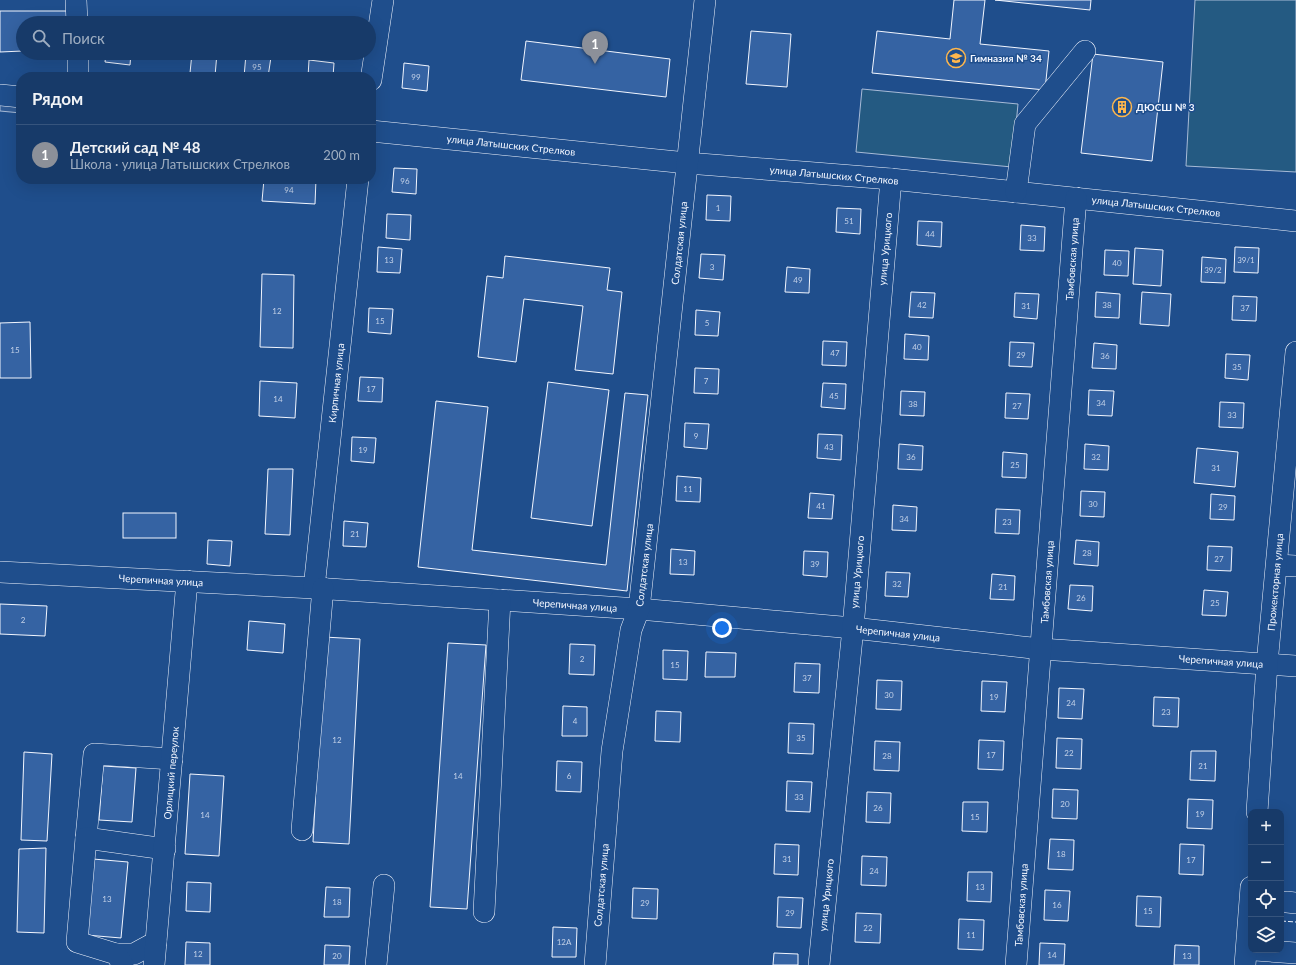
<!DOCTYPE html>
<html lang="ru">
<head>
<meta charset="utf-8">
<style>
	:root { --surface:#173a69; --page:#20416f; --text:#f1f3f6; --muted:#9eadc0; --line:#36547d; --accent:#8c9099 }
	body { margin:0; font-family:Lato,sans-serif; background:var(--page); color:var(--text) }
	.controls { position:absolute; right:12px; bottom:12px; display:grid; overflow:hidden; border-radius:8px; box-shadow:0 4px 16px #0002 }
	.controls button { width:36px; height:36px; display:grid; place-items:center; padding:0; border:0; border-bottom:1px solid var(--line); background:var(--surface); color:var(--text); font:20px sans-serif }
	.you { position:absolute; left:722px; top:628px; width:14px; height:14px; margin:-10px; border:3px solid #fff; border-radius:50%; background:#1a73e8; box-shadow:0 0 0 6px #1a73e833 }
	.badge { display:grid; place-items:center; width:26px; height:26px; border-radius:50%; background:var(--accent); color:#fff; font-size:13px; font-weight:700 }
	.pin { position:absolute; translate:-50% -33px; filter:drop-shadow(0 1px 2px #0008) }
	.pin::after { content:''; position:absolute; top:21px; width:14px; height:12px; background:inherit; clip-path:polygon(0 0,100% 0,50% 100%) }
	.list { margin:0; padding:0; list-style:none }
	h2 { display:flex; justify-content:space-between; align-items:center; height:52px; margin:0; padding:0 16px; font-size:17px }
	h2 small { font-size:13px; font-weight:400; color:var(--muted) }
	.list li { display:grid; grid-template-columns:26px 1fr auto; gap:12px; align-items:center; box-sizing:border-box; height:60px; padding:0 16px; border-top:1px solid var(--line) }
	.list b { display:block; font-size:15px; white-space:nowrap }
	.list p { margin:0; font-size:13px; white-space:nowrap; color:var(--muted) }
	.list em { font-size:13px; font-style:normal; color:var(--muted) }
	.icon { flex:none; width:22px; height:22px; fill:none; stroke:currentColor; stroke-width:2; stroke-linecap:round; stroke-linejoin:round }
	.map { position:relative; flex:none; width:1296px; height:965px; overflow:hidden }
	.search { position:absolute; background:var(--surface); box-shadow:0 4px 16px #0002; left:16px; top:16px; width:360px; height:44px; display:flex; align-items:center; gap:10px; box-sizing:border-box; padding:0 14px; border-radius:22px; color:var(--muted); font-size:15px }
	.panel { position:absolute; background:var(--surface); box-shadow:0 4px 16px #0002; left:16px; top:72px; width:360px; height:112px; border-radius:16px }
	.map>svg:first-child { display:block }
	.pitch { fill:#245a82; stroke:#a8bbd7 }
	.parking { fill:#305b95; stroke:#a8bbd7 }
	.building { fill:#3563a3; stroke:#f2f6ff }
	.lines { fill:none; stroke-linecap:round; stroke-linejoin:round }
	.minor-casing { stroke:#f2f6ff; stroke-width:22 }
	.minor { stroke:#1f4e8c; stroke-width:21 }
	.fence { stroke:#f2f6ff; stroke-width:1; stroke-dasharray:5 2; stroke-linecap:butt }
	.labels { text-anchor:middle; stroke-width:3; stroke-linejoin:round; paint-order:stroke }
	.number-label { font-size:8px; fill:#c3d1e8 }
	.poi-label { font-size:10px; font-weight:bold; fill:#f2f6ff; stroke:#1f4e8c; text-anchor:start }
	.street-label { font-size:10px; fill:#f2f6ff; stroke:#1f4e8c }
</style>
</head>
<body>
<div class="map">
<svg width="1296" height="965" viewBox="0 0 1296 965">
	<rect width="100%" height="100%" fill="#1f4e8c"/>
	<g class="pitch">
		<polygon points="1195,0 1296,0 1296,172 1186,166"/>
		<polygon points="862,89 1018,104 1012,167 856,152"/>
	</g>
	<polygon class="parking" points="0,101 21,104 21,113 0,111"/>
	<g class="building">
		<polygon points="954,0 985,0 980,44 1049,51 1045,90 872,73 877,31 950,39"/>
		<polygon points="995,0 1091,0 1090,10"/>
		<polygon points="0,11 72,11 72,23 23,23 23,51 0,52"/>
		<polygon points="751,31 791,34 787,87 746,84"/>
		<polygon points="526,41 670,59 666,97 521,80"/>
		<polygon points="106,53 131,53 130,65 105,62"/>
		<polygon points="192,53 217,53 215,76 190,73"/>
		<polygon points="246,54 271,57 268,77 244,77"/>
		<polygon points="1093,54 1163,62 1152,161 1081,153"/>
		<polygon points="309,60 334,63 333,77 308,77"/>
		<polygon points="404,63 429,66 427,91 402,88"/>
		<polygon points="394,168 417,169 416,194 392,192"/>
		<polygon points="264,179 316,179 315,204 262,201"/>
		<polygon points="707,195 731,196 730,221 706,220"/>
		<polygon points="837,208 861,209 860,234 836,232"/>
		<polygon points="387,214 411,215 410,240 386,238"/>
		<polygon points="918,221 942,222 941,247 917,245"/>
		<polygon points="1021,225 1045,227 1044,251 1020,250"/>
		<polygon points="378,247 402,249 400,273 377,272"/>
		<polygon points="1235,247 1259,248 1258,273 1234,272"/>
		<polygon points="1135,248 1163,250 1161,286 1133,284"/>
		<polygon points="1105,250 1129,251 1128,276 1104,275"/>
		<polygon points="701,254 725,255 723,280 699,278"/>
		<polygon points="505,256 610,268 607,290 622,292 613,374 575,370 583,306 524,299 516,362 478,357 487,276 503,278"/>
		<polygon points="1202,257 1226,259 1225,283 1201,282"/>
		<polygon points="787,267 810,269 809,293 785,292"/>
		<polygon points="262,274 294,275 293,348 260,347"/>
		<polygon points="911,292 935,293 933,318 909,317"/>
		<polygon points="1096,292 1120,294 1119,318 1095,317"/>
		<polygon points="1142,292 1171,294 1169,326 1140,324"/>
		<polygon points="1015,293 1039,294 1037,319 1014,317"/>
		<polygon points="1233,296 1257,297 1256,321 1232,320"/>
		<polygon points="369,308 393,309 391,334 368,332"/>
		<polygon points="696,310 720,312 718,336 695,335"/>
		<polygon points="30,322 31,378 0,378 0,323"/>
		<polygon points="905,334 929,336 928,360 904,359"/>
		<polygon points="823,341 847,342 846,366 822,365"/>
		<polygon points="1010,342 1034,343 1032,367 1009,366"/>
		<polygon points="1094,343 1117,345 1116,369 1092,368"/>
		<polygon points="1226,354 1250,355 1248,380 1225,378"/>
		<polygon points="695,368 719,369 718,394 694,393"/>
		<polygon points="360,377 383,378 382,402 358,401"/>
		<polygon points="260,381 297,383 295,418 259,416"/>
		<polygon points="548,382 609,390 592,526 531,518"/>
		<polygon points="823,383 846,384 845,409 821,407"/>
		<polygon points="1089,390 1114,391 1112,416 1088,415"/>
		<polygon points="901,391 925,392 924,416 900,415"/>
		<polygon points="625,393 648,395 627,591 418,567 436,401 488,407 472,550 606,565"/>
		<polygon points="1006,393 1030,394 1028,419 1005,418"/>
		<polygon points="1220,402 1244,403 1243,428 1219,427"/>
		<polygon points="685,423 709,424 707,449 684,447"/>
		<polygon points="818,434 842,435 841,460 817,458"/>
		<polygon points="352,437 376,438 374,463 351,461"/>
		<polygon points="899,444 923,446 922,470 898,469"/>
		<polygon points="1085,444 1109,446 1108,470 1084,469"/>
		<polygon points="1197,448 1238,452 1235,487 1194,483"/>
		<polygon points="1003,452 1027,454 1026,478 1002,477"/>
		<polygon points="268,469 293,469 290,535 265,534"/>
		<polygon points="677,476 701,478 700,502 676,501"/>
		<polygon points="1081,491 1105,492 1104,517 1080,516"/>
		<polygon points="810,493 834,495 832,519 808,518"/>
		<polygon points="1211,494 1235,496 1234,520 1210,519"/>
		<polygon points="893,505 917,507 916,531 892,530"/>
		<polygon points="996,509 1020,510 1019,534 995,533"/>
		<rect x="123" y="513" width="53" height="25"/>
		<polygon points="344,521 368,523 366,547 343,546"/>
		<polygon points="208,540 232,541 230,566 207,564"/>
		<polygon points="1076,540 1099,542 1098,566 1074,564"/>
		<polygon points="1208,546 1232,547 1231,571 1207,570"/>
		<polygon points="671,549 695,551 694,575 670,574"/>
		<polygon points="804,551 828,552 827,577 803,575"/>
		<polygon points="886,572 910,573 908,597 885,596"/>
		<polygon points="992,574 1015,576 1014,600 990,599"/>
		<polygon points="1070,585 1093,586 1092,611 1068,609"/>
		<polygon points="1204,590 1228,592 1226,616 1202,615"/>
		<polygon points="0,604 47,606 45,636 0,634"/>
		<polygon points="249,621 285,624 283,653 247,650"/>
		<polygon points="324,637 360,639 349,844 313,842"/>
		<polygon points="448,643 486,645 467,909 430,907"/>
		<polygon points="570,644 595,645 594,675 569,674"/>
		<polygon points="663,650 688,651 687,680 663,679"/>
		<polygon points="706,652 736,653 735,677 705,677"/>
		<polygon points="795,663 820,664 819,693 794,692"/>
		<polygon points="877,680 902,681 901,710 876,709"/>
		<polygon points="982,681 1007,682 1005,712 981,711"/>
		<polygon points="1059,688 1084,689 1082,719 1058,718"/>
		<polygon points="1154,697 1179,698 1178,727 1153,726"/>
		<polygon points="563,706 587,707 587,736 562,736"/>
		<polygon points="656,711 681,712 680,742 655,741"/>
		<polygon points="789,723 814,724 813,754 788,753"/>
		<polygon points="1057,738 1082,739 1081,769 1056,768"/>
		<polygon points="979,740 1004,741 1003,770 978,769"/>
		<polygon points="875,741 900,742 899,771 874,770"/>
		<polygon points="1191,751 1216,751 1215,781 1190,780"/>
		<polygon points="24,752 52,754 47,841 21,840"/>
		<polygon points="557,761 582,762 581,792 556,791"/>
		<polygon points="103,766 136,768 132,822 99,820"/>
		<polygon points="190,774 224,776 219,856 185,854"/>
		<polygon points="787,781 812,782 810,812 786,811"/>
		<polygon points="1053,789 1078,790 1077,819 1052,818"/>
		<polygon points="867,792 891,793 890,823 866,822"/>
		<polygon points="1188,799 1213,800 1212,829 1187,828"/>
		<polygon points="963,802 988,802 987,832 962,831"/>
		<polygon points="1050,839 1074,840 1073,870 1048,869"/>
		<polygon points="775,844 799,845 798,875 774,874"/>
		<polygon points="1180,844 1204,845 1203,875 1179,874"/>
		<polygon points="46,848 44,933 17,932 19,849"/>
		<polygon points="862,856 887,857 886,886 861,885"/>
		<polygon points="93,859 128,862 121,938 86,935"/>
		<polygon points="968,872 992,872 991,902 967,901"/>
		<polygon points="187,882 211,883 210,912 186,911"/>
		<polygon points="326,887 350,888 349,917 324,917"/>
		<polygon points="633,888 658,889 657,919 632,918"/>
		<polygon points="1045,890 1070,891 1068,921 1044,920"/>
		<polygon points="1137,896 1161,897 1160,927 1136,926"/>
		<polygon points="778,897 803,898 801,928 777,927"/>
		<polygon points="856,913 881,914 880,943 855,942"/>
		<polygon points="959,919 984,920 983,950 958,949"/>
		<polygon points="553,927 577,928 576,957 552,957"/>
		<polygon points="186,942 210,943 210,965 185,965"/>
		<polygon points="1040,943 1065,944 1064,965 1039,965"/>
		<polygon points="325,945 350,946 349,965 324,965"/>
		<polygon points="1175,945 1199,946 1199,965 1174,965"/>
		<polygon points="774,953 798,954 798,965 773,965"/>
	</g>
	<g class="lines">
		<defs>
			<g id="minor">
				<polyline points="76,0 77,23"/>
				<polyline points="78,53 78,77"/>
				<polyline points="371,80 383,0"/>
				<polyline points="0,95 21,97"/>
				<polyline points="371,131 687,163 891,179 1296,221"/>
				<polyline points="1016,192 1025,124 1085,51"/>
				<polyline points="1277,565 1296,566"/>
				<polyline points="0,572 314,588 639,609 853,628 1041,649 1296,666"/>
				<polyline points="314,588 358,179"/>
				<polyline points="1257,812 1267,664 1296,352"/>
				<polyline points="302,830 323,588"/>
				<polyline points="86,838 94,754 172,759"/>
				<polyline points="1287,902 1296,903"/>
				<polyline points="484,912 500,600"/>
				<polyline points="1255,950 1296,953"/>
				<polyline points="116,954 134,954 156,942"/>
				<polyline points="123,965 116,954 77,942 86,838 165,849"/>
				<polyline points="154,965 187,581"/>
				<polyline points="376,965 384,885"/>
				<polyline points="595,965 612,751 631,630 639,609 705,0"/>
				<polyline points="819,965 853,628 891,179"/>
				<polyline points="1016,965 1076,198"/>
				<polyline points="1245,965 1251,887"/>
			</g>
		</defs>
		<use href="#minor" class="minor-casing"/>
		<use href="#minor" class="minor"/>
		<polyline class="fence" points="1281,921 1296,922"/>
	</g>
	<defs>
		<symbol id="school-ring" viewBox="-11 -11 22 22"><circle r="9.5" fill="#1f4e8c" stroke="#ffb74d" stroke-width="1.5"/><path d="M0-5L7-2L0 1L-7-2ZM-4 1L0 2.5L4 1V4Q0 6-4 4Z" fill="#ffb74d"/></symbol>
		<symbol id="building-ring" viewBox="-11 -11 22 22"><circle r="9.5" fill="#1f4e8c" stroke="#ffb74d" stroke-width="1.5"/><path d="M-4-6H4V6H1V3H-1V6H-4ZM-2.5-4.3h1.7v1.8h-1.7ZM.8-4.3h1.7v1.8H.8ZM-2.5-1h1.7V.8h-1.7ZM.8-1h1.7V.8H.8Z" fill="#ffb74d"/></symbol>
	</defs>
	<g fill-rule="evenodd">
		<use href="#school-ring" x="945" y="47" width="22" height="22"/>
		<use href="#building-ring" x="1111" y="96" width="22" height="22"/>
	</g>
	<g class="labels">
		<g class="number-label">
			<text x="257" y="70">95</text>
			<text x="416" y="80">99</text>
			<text x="405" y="184">96</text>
			<text x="289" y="193">94</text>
			<text x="718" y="211">1</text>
			<text x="849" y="224">51</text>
			<text x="930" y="237">44</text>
			<text x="1032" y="241">33</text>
			<text x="389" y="263">13</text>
			<text x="1246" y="263">39/1</text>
			<text x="1117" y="266">40</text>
			<text x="712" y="270">3</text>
			<text x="1213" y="273">39/2</text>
			<text x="798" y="283">49</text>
			<text x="922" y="308">42</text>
			<text x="1107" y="308">38</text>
			<text x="1026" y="309">31</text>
			<text x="1245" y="311">37</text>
			<text x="277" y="314">12</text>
			<text x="380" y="324">15</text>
			<text x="707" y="326">5</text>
			<text x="917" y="350">40</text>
			<text x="15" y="353">15</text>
			<text x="835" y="356">47</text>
			<text x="1021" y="358">29</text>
			<text x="1105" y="359">36</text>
			<text x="1237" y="370">35</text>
			<text x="706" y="384">7</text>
			<text x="371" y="392">17</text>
			<text x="834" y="399">45</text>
			<text x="278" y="402">14</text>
			<text x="1101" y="406">34</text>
			<text x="913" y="407">38</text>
			<text x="1017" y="409">27</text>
			<text x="1232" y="418">33</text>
			<text x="696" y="439">9</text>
			<text x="829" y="450">43</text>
			<text x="363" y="453">19</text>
			<text x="911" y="460">36</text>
			<text x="1096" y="460">32</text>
			<text x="1015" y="468">25</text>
			<text x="1216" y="471">31</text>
			<text x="688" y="492">11</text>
			<text x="1093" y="507">30</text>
			<text x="821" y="509">41</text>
			<text x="1223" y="510">29</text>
			<text x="904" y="522">34</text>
			<text x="1007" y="525">23</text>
			<text x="355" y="537">21</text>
			<text x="1087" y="556">28</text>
			<text x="1219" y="562">27</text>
			<text x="683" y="565">13</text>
			<text x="815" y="567">39</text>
			<text x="897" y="587">32</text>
			<text x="1003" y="590">21</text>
			<text x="1081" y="601">26</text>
			<text x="1215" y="606">25</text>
			<text x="23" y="623">2</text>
			<text x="582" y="662">2</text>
			<text x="675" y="668">15</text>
			<text x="807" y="681">37</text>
			<text x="889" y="698">30</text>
			<text x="994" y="700">19</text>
			<text x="1071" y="706">24</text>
			<text x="1166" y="715">23</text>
			<text x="575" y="724">4</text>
			<text x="801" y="741">35</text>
			<text x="337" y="743">12</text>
			<text x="1069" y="756">22</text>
			<text x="991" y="758">17</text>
			<text x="887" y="759">28</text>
			<text x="1203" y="769">21</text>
			<text x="458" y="779">14</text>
			<text x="569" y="779">6</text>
			<text x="799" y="800">33</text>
			<text x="1065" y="807">20</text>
			<text x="878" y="811">26</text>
			<text x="1200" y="817">19</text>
			<text x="205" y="818">14</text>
			<text x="975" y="820">15</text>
			<text x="1061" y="857">18</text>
			<text x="787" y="862">31</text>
			<text x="1191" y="863">17</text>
			<text x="874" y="874">24</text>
			<text x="980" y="890">13</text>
			<text x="107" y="902">13</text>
			<text x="337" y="905">18</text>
			<text x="645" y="906">29</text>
			<text x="1057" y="908">16</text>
			<text x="1148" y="914">15</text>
			<text x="790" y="916">29</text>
			<text x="868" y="931">22</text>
			<text x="971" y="938">11</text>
			<text x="564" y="945">12А</text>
			<text x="198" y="957">12</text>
			<text x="1052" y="958">14</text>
			<text x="337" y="959">20</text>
			<text x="1187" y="959">13</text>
		</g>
		<g class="poi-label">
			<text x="970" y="62">Гимназия № 34</text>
			<text x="1136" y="111">ДЮСШ № 3</text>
		</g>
		<g class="street-label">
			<text transform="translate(511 145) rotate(6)" y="4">улица Латышских Стрелков</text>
			<text transform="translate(834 175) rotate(5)" y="4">улица Латышских Стрелков</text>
			<text transform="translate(1156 206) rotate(6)" y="4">улица Латышских Стрелков</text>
			<text transform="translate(679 243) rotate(-84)" y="4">Солдатская улица</text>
			<text transform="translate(885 249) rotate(-85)" y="4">улица Урицкого</text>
			<text transform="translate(1072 259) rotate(-86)" y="4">Тамбовская улица</text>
			<text transform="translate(336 383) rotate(-84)" y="4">Кирпичная улица</text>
			<text transform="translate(644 565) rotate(-83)" y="4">Солдатская улица</text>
			<text transform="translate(857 572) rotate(-85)" y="4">улица Урицкого</text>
			<text transform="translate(161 580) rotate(3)" y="4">Черепичная улица</text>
			<text transform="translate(1047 582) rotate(-86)" y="4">Тамбовская улица</text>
			<text transform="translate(1275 582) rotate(-85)" y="4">Прожекторная улица</text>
			<text transform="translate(575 605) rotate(4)" y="4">Черепичная улица</text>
			<text transform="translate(898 633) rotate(6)" y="4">Черепичная улица</text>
			<text transform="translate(1221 661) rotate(4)" y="4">Черепичная улица</text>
			<text transform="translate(171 773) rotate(-85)" y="4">Орлицкий переулок</text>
			<text transform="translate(601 885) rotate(-85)" y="4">Солдатская улица</text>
			<text transform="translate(826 895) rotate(-84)" y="4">улица Урицкого</text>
			<text transform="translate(1021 905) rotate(-86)" y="4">Тамбовская улица</text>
		</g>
	</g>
</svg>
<div class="controls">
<button>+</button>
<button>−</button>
<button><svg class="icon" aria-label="locate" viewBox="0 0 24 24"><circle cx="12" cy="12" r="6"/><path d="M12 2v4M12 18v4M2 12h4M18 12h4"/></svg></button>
<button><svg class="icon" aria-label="layers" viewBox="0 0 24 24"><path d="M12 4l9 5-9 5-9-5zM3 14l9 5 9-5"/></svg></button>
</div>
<div class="you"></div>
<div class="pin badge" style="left:595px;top:64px">1</div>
<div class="search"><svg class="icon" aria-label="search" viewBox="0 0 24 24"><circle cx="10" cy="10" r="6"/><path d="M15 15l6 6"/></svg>Поиск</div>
<section class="panel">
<h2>Рядом<small></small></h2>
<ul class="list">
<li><span class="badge">1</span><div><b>Детский сад № 48</b><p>Школа · улица Латышских Стрелков</p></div><em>200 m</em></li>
</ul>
</section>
</div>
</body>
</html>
